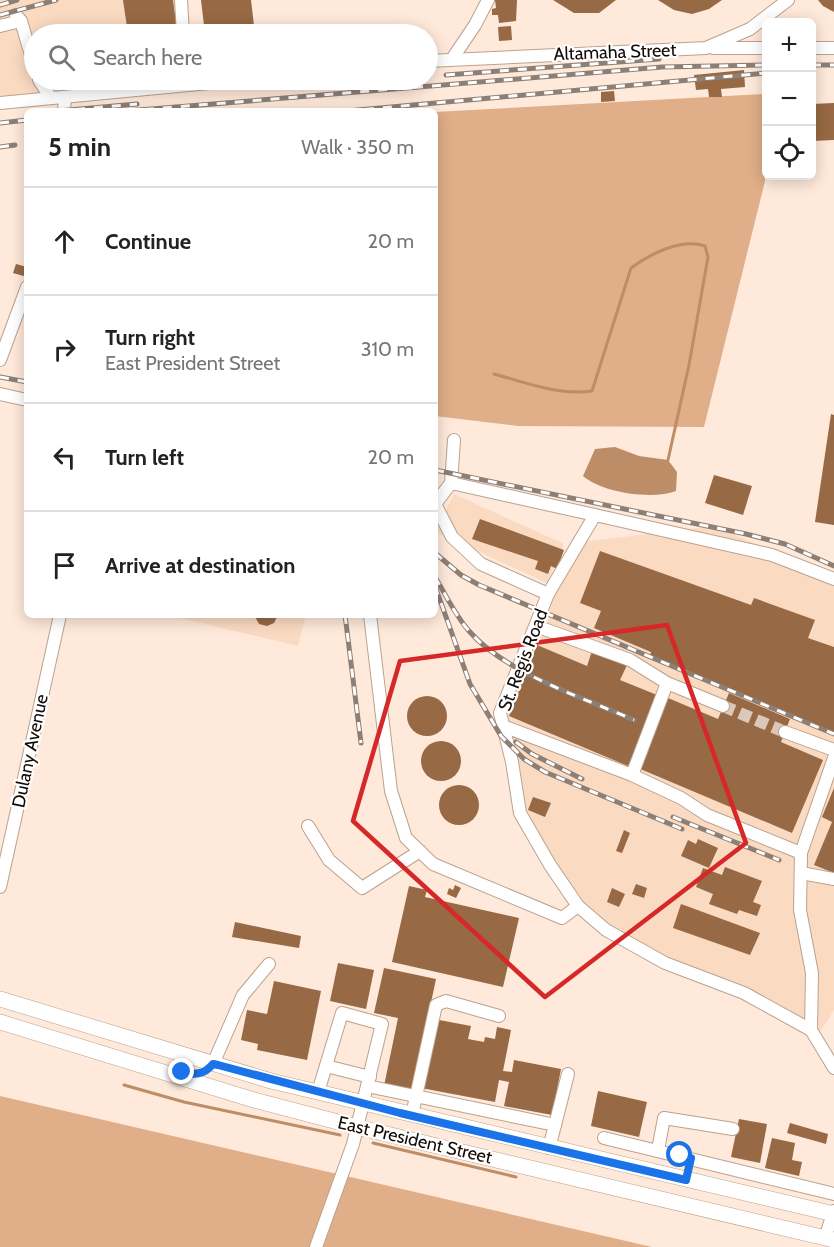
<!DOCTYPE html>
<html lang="en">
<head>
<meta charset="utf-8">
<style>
	:root { --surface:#fff; --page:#f6f6f6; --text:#222; --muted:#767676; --line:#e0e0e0 }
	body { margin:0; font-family:Cabin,sans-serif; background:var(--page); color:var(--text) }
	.controls { position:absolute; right:18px; top:18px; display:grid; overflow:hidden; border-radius:9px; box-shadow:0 3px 15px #0003 }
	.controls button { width:54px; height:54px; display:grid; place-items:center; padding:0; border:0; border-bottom:2px solid var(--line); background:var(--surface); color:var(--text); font:30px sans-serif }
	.stop { position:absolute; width:18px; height:18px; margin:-14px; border:4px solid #1a73e8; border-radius:50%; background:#fff }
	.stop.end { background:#1a73e8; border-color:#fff; box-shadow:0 2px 6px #0008 }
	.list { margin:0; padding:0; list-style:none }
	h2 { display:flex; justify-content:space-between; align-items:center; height:78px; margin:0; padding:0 24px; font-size:26px }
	h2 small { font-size:20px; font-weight:400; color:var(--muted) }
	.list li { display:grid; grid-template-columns:39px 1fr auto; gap:18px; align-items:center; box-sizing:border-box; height:108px; padding:0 24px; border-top:2px solid var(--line) }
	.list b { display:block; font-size:22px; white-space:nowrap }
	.list p { margin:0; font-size:20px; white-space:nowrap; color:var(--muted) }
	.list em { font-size:20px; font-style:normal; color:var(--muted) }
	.icon { flex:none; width:33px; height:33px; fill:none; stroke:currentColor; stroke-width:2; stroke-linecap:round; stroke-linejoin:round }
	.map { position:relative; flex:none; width:834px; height:1247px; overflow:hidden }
	.search { position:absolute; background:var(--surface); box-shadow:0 3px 15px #0003; left:24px; top:24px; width:414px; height:66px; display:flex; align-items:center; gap:15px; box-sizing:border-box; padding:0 21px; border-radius:33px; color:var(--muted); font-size:22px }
	.panel { position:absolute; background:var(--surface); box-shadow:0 3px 15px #0003; left:24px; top:108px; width:414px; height:510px; border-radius:9px }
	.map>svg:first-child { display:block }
	.built { fill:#fbdac2 }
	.green { fill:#e0ae88 }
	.water { fill:#bd8d67 }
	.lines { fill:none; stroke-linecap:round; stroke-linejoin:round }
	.stream { stroke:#bd8d67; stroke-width:3 }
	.building { fill:#976944 }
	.minor-tunnel { stroke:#dbc8ba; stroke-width:12; stroke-dasharray:12 6; stroke-linecap:butt }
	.minor-casing { stroke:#baa28f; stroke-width:14 }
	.major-casing { stroke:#baa28f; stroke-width:16 }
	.minor { stroke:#fff; stroke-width:12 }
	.major { stroke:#fff; stroke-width:15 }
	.rail-casing { stroke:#8e7f75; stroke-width:5 }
	.rail { stroke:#fff; stroke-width:3; stroke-dasharray:9; stroke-linecap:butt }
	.route { stroke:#1a73e8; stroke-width:8 }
	.marked { fill:none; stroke:#d62828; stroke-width:4.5; stroke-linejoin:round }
	.labels { text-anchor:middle; stroke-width:4.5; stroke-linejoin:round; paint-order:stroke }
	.street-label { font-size:18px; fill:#120a05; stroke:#fff }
</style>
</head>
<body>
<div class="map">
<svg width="834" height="1247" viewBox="0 0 834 1247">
	<rect width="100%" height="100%" fill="#fee9da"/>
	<g class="built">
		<polygon points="0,0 176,0 177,34 34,34 34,80 179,80 179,86 0,104"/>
		<polygon points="454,494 564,544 547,583 436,532"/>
		<polygon points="713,526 814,568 834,574 834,1010 817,1037 606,930 565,886 542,852 516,787 505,734 510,688 548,594 582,542"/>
		<polygon points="167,615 306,615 298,646"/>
	</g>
	<g class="green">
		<polygon points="763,94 765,181 704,427 518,426 435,416 435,112"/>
		<polygon points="0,1096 652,1247 0,1247"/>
	</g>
	<path class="water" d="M615,447l24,9 29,4 9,12 -1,19c-24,9 -73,2 -93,-15l12,-27z"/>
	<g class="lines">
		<g class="stream">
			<path d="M494,374c30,8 66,22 98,17l39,-123c19,-14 50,-30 74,-22l3,11 -19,108 -21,95"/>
			<polyline points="124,1085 184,1102 340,1135"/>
			<polyline points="373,1143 516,1177"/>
		</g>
	</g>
	<g class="building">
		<polygon points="123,0 173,0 177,30 128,34"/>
		<polygon points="201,0 251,0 255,34 205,34"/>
		<polygon points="495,0 517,0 516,21 499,23 498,15 492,15 492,9 496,8"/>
		<polygon points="553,0 616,0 599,13 574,13"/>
		<polygon points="658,0 722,0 709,9 692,14 674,10"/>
		<polygon points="818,0 834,0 834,12 823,6"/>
		<polygon points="511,26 512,40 499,41 498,27"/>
		<polygon points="744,70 745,87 721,89 722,97 709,97 708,89 696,90 694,75"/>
		<polygon points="614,91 615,101 601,102 601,92"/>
		<polygon points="834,103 834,140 812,141 812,104"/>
		<polygon points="16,264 27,267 27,277 13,273"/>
		<polygon points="831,414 834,415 834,525 815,522"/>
		<polygon points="714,475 752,486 743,515 705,503"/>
		<polygon points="480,519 564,550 557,569 551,566 548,574 535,569 538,561 472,539"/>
		<polygon points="600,551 751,605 754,598 815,620 808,638 834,647 834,733 650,656 651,652 594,628 601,611 580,603"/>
		<polygon points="254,615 278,615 274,623 267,626 259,624"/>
		<polygon points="537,645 587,666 592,651 627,665 620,680 657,695 628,766 509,716"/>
		<polygon points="729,693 790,719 781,742 823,760 792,833 638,768 668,698 718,719"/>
		<circle cx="427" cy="716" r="20"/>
		<circle cx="441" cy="761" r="20"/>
		<circle cx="459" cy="805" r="20"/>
		<polygon points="834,788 834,873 814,865 832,822 822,817"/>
		<polygon points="533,797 551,803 545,817 528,810"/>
		<polygon points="624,830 630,833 622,853 616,851"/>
		<polygon points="698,839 718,848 709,868 681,856 688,840 696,844"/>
		<polygon points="725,867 762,881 753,902 761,905 757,916 739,910 737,914 709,904 713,894 696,887 703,868 722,875"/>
		<polygon points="636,884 647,888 644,898 632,894"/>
		<polygon points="455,885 461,888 456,898 447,894 449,888 453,890"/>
		<polygon points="409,886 427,890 425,897 519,918 503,987 392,962"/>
		<polygon points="612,888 625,894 619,907 607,902"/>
		<polygon points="681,904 760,933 750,955 673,928"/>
		<polygon points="235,922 301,936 299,948 232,937"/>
		<polygon points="338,963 374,970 366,1009 330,1001"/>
		<polygon points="384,968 436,979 412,1092 384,1086 398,1018 374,1013"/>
		<polygon points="274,981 321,991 307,1060 257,1050 258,1044 241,1040 247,1010 267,1014"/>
		<polygon points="434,1019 471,1026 468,1039 484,1042 485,1037 495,1039 497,1027 511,1030 503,1071 512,1072 514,1060 561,1069 552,1115 504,1106 509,1082 499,1080 495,1102 421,1088"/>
		<polygon points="598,1091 647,1102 639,1137 591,1126"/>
		<polygon points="739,1119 767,1124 760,1163 731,1157"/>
		<polygon points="790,1123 828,1134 826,1144 787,1133"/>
		<polygon points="772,1138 795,1143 792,1160 802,1162 799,1176 765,1168"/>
	</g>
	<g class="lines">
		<polyline class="minor-tunnel" points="723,706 785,732"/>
		<defs>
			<g id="minor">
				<polyline points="181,0 183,34"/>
				<polyline points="16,15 21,21 34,65"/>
				<polyline points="0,26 21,21"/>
				<polyline points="713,48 766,48"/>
				<polyline points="812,48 834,48"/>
				<polyline points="452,59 475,25 488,0"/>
				<polyline points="428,61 706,48 750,29 788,0"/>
				<polyline points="39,80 51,98"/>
				<polyline points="0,103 241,80"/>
				<polyline points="64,111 65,97"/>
				<polyline points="0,360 27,287"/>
				<polyline points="0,394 27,400"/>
				<polyline points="451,483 595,515"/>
				<polyline points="435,504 452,537 481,564 548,594 500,713 512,762 520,813 550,865 578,906 606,930 665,963 744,993 811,1030 834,1068"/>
				<polyline points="435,504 451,483 454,440"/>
				<polyline points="548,594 595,515 772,555 834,579"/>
				<polyline points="370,615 391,791 406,838 433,864 562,918 578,906"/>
				<polyline points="667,683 723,706"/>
				<polyline points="503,726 632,775 667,683 630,660 536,626"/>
				<polyline points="785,732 834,750"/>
				<polyline points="632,775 681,798 707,815 801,853 834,758"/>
				<polyline points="308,826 329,860 362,888 420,851"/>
				<polyline points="801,853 800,910 812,973 811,1030"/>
				<polyline points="801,873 834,879"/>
				<polyline points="0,887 60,615"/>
				<polyline points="213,1064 243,995 269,964"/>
				<polyline points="326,1066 370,1077"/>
				<polyline points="367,1086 555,1125 549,1148"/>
				<polyline points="412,1115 436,1005 446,1001 499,1016"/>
				<polyline points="555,1125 568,1074"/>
				<polyline points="604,1138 834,1194"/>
				<polyline points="658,1150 664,1118 733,1129"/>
				<polyline points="825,1238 834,1211"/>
				<polyline points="316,1247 353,1144 382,1024 342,1013 318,1092"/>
			</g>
			<g id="major">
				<polyline points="0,999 271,1081 834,1214"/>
				<polyline points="0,1022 254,1100 357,1127 834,1240"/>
			</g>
		</defs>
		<use href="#minor" class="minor-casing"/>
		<use href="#major" class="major-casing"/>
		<use href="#minor" class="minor"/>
		<use href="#major" class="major"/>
		<defs>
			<g id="rail">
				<polyline points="0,5 17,0"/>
				<polyline points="0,15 56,0"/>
				<polyline points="812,65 834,65"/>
				<polyline points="446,75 659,59"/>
				<polyline points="58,111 137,104"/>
				<polyline points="127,111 662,67 766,65"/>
				<polyline points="347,111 766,73"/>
				<polyline points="0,123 27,120"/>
				<polyline points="0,147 15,145"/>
				<polyline points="0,377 27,382"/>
				<polyline points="435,470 746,534 785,544 834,566"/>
				<polyline points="435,553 461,575 479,585 834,734"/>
				<path d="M435,577c11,18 20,38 34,54 36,42 115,67 165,89"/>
				<polyline points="435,586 470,684 501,736 524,759 545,772 682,829"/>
				<polyline points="345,615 361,743"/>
				<polyline points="516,742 532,754 582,779"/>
				<polyline points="673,817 779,860"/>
			</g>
		</defs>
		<use href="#rail" class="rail-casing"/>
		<use href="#rail" class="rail"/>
	</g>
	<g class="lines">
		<path class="route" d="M182,1072c12,3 22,3 31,-8l5,1 182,48 286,67 5,-22 -11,-3"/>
	</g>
	<path class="marked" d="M667,625l79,218 -201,154 -192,-176 47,-160z"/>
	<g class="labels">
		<g class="street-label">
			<text transform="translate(615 52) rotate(-2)" y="6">Altamaha Street</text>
			<text transform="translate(523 660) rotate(-69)" y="6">St. Regis Road</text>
			<text transform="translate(30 751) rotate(-78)" y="6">Dulany Avenue</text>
			<text transform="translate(415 1140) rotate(13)" y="6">East President Street</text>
		</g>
	</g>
</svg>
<div class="controls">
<button>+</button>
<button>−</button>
<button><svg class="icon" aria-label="locate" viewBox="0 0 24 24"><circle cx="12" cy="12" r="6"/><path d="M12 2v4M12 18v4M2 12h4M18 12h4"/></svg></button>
</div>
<div class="stop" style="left:680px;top:1155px"></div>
<div class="stop end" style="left:182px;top:1072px"></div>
<div class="search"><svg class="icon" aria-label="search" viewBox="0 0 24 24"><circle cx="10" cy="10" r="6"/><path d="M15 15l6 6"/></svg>Search here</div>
<section class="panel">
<h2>5 min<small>Walk · 350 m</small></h2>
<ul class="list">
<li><svg class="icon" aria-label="ahead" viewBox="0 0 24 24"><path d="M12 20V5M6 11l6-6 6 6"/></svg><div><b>Continue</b></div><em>20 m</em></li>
<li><svg class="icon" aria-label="right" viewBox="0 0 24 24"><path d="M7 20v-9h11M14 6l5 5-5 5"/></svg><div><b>Turn right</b><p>East President Street</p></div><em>310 m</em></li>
<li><svg class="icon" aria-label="left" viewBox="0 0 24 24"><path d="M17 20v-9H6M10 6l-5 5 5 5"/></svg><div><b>Turn left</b></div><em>20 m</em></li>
<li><svg class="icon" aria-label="arrive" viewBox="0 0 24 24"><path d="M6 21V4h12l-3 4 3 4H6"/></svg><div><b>Arrive at destination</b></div></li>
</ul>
</section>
</div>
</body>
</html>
